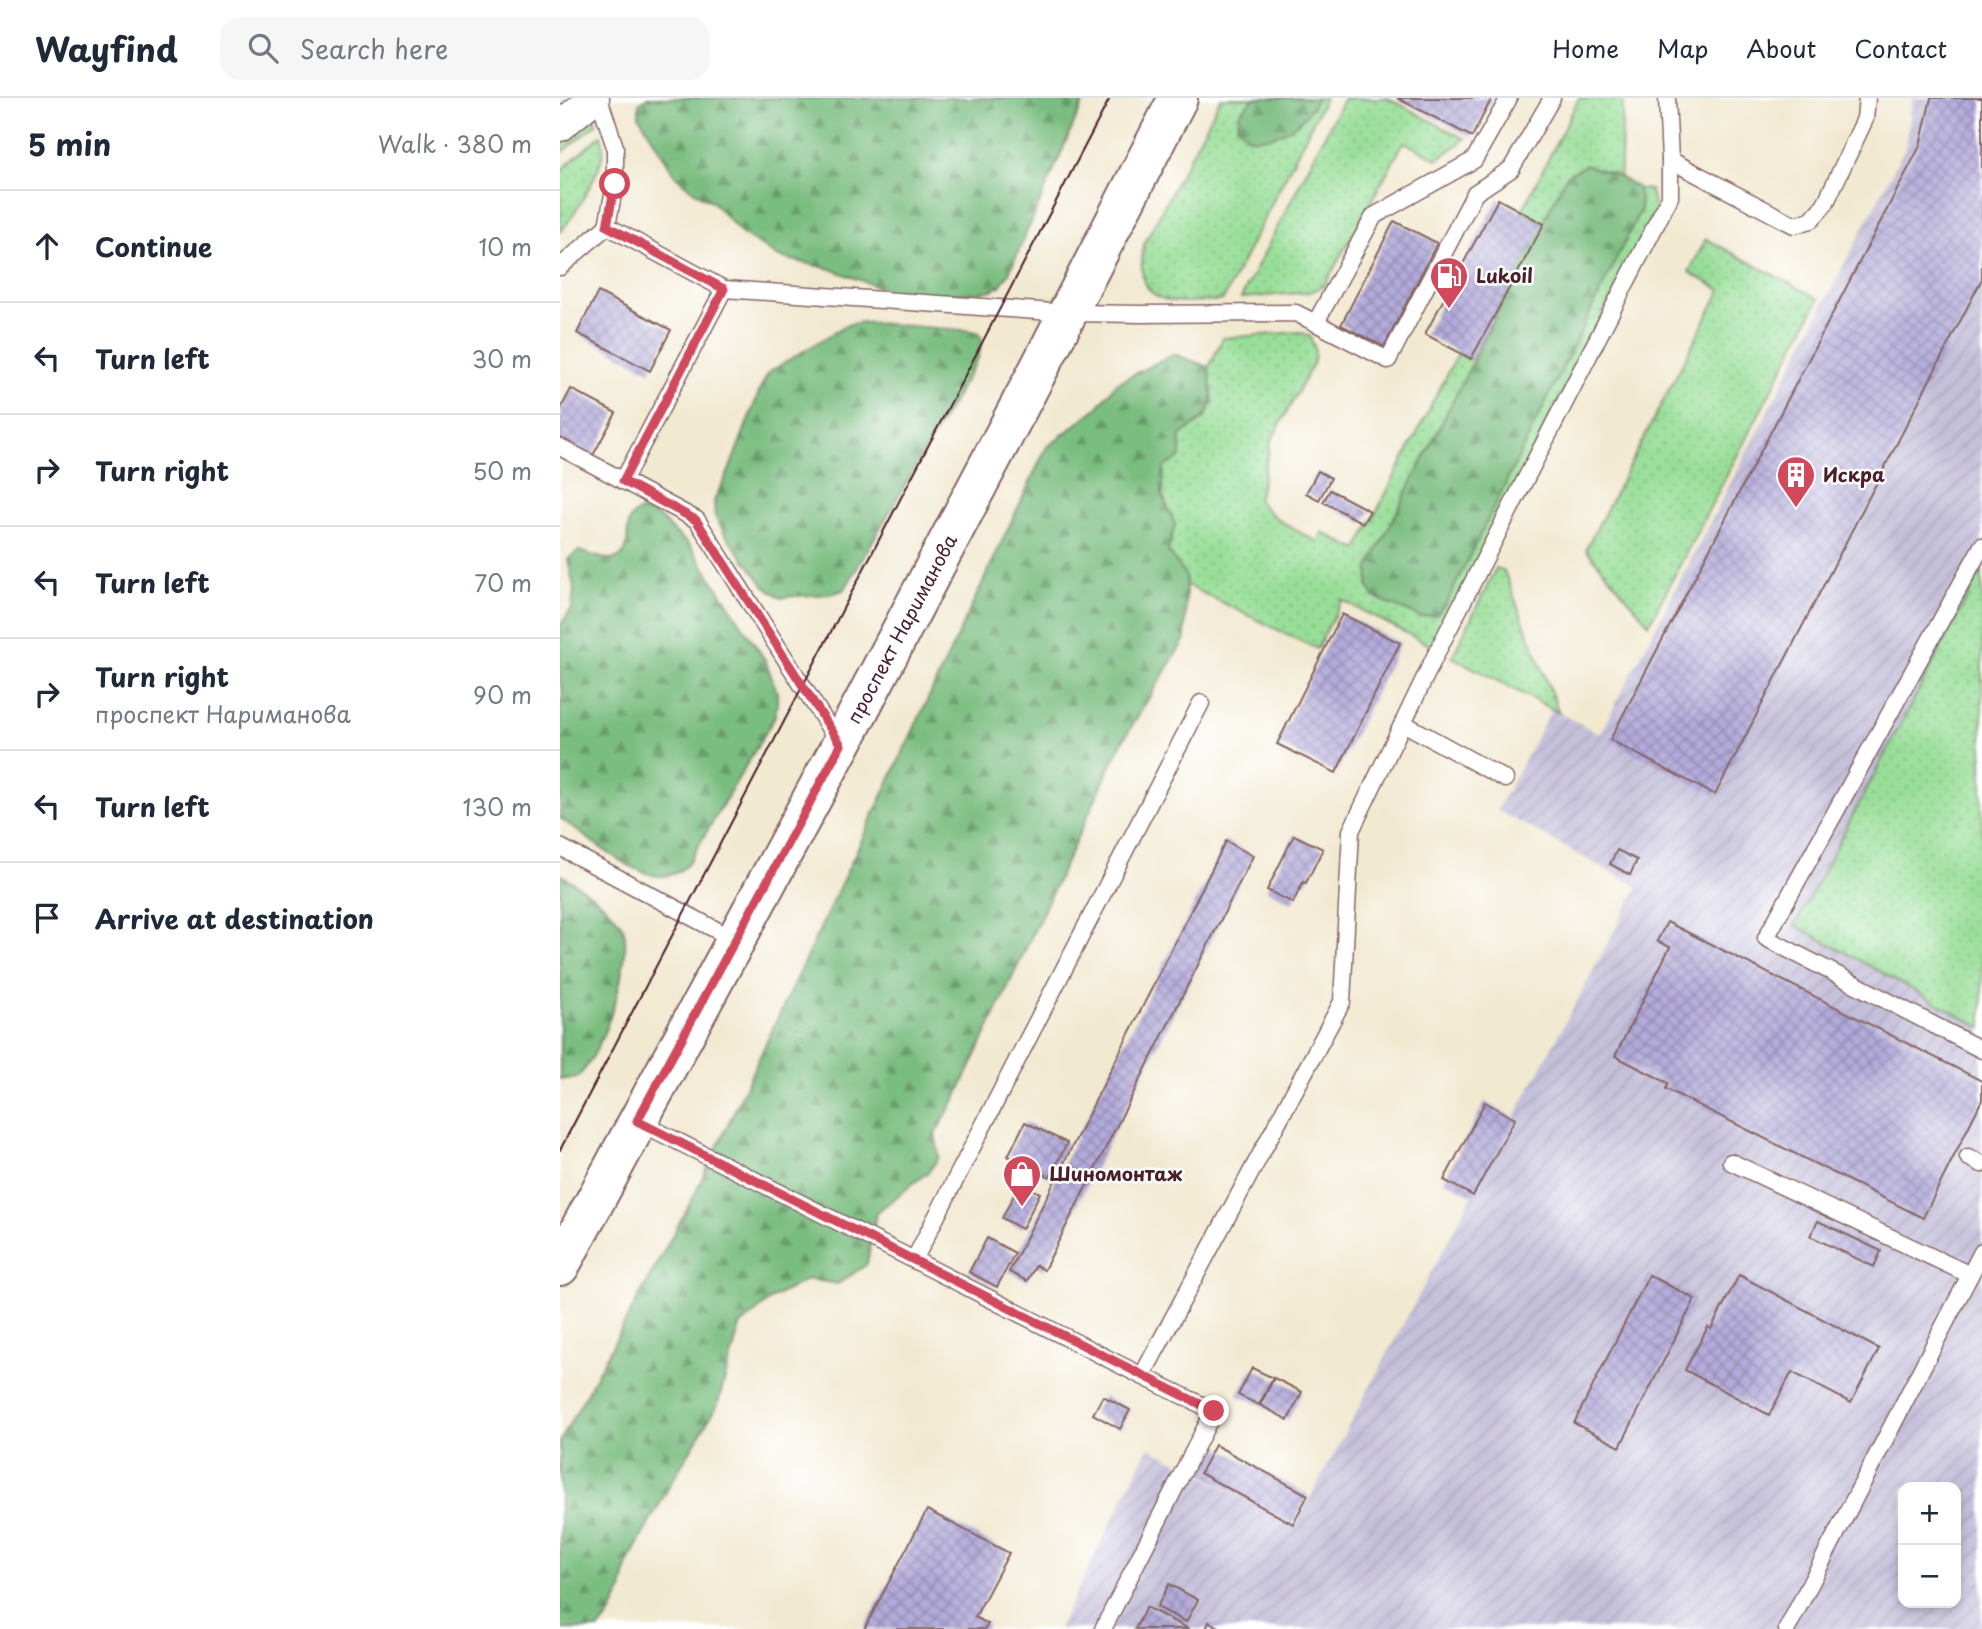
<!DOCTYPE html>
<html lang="en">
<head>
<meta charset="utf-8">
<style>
	:root { --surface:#fff; --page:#f6f6f7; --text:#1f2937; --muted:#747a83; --line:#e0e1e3 }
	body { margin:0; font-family:"Playpen Sans",sans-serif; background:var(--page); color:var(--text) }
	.controls { position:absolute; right:21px; bottom:21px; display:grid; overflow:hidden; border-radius:14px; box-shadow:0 4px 10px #0003 }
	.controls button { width:63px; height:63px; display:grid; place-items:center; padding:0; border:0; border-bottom:2px solid var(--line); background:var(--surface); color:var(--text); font:35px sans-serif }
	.stop { position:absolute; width:21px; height:21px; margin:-16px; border:5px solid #d1495b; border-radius:50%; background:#fff }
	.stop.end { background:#d1495b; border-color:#fff; box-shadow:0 2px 7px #0008 }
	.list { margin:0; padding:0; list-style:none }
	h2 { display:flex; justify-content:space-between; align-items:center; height:91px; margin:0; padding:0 28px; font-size:30px }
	h2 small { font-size:23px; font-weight:400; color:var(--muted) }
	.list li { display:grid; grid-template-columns:46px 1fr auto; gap:21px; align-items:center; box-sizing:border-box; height:112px; padding:0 28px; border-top:2px solid var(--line) }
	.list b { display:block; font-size:26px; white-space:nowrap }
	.list p { margin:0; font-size:23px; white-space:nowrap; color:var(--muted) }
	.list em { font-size:23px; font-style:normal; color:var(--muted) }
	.icon { flex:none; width:38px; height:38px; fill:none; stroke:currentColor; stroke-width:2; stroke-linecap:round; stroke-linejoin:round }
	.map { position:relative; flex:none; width:1422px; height:1531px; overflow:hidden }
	header { display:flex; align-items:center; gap:42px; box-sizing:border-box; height:98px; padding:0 35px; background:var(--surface); border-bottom:2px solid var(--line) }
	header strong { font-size:33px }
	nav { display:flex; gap:38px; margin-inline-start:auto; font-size:24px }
	.search { width:490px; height:63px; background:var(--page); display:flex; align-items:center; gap:18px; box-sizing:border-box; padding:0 24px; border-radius:21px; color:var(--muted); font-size:26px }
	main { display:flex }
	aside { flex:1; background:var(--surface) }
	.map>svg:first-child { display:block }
	.industrial { fill:url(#industrial-furrows); fill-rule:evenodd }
	.grass { fill:url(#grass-dots); stroke:#717e62; stroke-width:2 }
	.forest { fill:url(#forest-firs); stroke:#626e56; stroke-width:2 }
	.building { fill:url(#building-cross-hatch) }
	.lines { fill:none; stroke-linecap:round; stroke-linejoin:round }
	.lane-casing { stroke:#856665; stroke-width:19 }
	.street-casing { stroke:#856665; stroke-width:33 }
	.primary-casing { stroke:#856665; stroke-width:42 }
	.lane { stroke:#fff; stroke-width:16 }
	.street { stroke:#fff; stroke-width:30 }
	.primary { stroke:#fff; stroke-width:38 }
	.tram { stroke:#4a1f2b; stroke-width:2 }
	.route { stroke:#d1495b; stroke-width:9 }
	.labels { text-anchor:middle; stroke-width:5; stroke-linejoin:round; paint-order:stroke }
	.poi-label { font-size:19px; font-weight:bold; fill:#4a1f2b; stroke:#fff; text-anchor:start }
	.street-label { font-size:19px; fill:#4a1f2b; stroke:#fff }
</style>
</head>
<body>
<header>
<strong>Wayfind</strong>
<div class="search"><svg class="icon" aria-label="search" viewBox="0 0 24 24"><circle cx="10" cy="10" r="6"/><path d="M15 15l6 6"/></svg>Search here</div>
<nav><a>Home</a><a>Map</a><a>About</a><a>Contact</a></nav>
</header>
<main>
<aside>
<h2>5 min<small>Walk · 380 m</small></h2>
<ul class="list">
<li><svg class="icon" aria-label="ahead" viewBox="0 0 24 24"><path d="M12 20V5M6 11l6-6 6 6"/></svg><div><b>Continue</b></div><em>10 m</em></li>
<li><svg class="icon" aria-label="left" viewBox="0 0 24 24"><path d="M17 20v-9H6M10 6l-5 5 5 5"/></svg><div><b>Turn left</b></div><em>30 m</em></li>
<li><svg class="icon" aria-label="right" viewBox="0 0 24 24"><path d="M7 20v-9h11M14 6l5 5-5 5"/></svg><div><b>Turn right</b></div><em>50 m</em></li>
<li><svg class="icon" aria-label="left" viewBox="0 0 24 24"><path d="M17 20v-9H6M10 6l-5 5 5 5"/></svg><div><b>Turn left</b></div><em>70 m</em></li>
<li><svg class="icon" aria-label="right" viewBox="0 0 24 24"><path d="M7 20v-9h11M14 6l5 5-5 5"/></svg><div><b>Turn right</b><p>проспект Нариманова</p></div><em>90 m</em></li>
<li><svg class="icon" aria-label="left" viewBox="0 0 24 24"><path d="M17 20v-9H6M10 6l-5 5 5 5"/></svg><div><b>Turn left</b></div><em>130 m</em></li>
<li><svg class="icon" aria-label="arrive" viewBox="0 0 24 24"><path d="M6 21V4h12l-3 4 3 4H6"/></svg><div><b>Arrive at destination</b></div></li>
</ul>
</aside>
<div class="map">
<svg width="1422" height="1531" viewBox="0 0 1422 1531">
	<defs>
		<pattern id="industrial-furrows" width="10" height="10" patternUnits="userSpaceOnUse" patternTransform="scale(1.75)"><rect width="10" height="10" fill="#c5c0da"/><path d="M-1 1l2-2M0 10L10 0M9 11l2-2" fill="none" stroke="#aba5bb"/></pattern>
		<pattern id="grass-dots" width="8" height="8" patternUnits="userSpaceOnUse" patternTransform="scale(1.75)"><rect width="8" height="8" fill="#98de98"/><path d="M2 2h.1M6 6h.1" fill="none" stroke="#84be83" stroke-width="1.8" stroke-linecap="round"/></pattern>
		<pattern id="forest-firs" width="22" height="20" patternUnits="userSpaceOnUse" patternTransform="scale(1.75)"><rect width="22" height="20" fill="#7abd80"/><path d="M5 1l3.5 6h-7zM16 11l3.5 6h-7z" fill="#669969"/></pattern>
		<pattern id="building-cross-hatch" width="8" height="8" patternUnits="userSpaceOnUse" patternTransform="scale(1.75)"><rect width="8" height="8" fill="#b3abdb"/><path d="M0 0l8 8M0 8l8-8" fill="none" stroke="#948bb2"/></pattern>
	</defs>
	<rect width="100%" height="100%" fill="#fff"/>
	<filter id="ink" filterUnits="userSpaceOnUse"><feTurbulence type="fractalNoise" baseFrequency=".0143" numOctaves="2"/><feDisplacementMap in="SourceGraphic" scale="14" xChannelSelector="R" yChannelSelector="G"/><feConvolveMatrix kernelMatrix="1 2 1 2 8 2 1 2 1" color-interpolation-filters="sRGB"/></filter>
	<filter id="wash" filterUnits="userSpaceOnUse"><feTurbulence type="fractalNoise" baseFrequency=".00686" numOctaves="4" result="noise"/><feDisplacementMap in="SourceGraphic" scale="28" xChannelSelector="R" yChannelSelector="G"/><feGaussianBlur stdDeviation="1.57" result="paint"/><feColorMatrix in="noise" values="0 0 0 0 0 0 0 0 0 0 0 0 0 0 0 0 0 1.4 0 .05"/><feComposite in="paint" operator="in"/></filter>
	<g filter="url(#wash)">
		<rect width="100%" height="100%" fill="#f2e9d1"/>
		<path class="industrial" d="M1353,0h69v1531h-924l91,-182 146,79 343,-639 -141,-77 55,-101 48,25 305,-586zM1343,1389h53v116h-53z"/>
		<g class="grass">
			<path d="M661,0h104l-102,202c-48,4 -92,9 -79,-56z"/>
			<polygon points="784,0 828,0 905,41 878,61 844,44 764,188 750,194 681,200"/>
			<path d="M1019,0h44l-3,89 31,3 4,21 -222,436 -91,-47 -25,49 -131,-64v-9l-18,-25 7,-27 -13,-29 2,-28 17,-32 24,-17 8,-16 -4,-35 14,-29 76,-6 11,4 5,13 -1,13 -43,79 -13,59c14,19 39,31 60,42l4,-10 35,18 101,-197 13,7 74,-136 -23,-13z"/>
			<polygon points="34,19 36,26 0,56 0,48"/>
			<path d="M41,37c1,6 3,12 2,17 -2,19 -30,66 -43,80v-61z"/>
			<polygon points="1146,141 1259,201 1089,526 1026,451 1161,192 1129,174"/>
			<polygon points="936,470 944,473 999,615 892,559"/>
			<polygon points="1422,472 1422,930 1235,827"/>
		</g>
		<g class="forest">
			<polygon points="87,0 525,0 449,175 440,188 432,192 418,195 355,196 331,194 271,171 219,159 182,136 153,104 133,93 115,77 79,18 79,5"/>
			<path d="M694,0h63c-14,27 -37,42 -68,40l-12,-13 3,-12z"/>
			<polygon points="1026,67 1056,77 1078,90 1081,111 887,504 876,517 860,519 814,499 808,488 809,469 1007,77"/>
			<path d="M301,224l112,9 6,2 3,7 -4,18 -133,231c-19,9 -43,4 -64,9l-16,-12 -40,-52 -10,-18 -1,-15 14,-28 33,-86 8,-15 78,-47z"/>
			<path d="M613,256l36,13c5,41 7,43 -28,68v22l-17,10 -2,28 13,29 -7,27 18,25 -1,63 -63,103 -165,354 -22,38 4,23 -10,14 -53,42 -9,51 -29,20 -30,-5 -36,19 -32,28 -23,80 -45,75 -44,81 -6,28 -12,25 -11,14h-39v-187l136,-250 350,-744 51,-40 20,-25z"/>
			<path d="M82,413l14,4 34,31 75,114 12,32v13l-3,13 -87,147c-7,6 -14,11 -24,11 -30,1 -77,-40 -103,-58v-108l3,-17 -3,-12v-55l12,-18 1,-9 1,-11 -6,-29 10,-8c11,2 20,8 32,8 32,0 4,-43 32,-48z"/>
			<path d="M0,776c21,13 49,30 62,52 14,26 -21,136 -46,151 -4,2 -11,2 -16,2z"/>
		</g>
		<g id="blocks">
			<g class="building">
				<polygon points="837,0 932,0 912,39"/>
				<polygon points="1371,0 1422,0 1422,181 1155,697 1050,642 1360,48"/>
				<polygon points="938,101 984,126 911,261 865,236"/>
				<polygon points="834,123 877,145 824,249 781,227"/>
				<polygon points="38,194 111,232 90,273 17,235"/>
				<polygon points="11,291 56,315 31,361 0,345 0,312"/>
				<polygon points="758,373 771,380 759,402 746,395"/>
				<polygon points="770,392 810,413 803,425 763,404"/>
				<polygon points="782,516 840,545 776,675 717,646"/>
				<polygon points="734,737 763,751 746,785 743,784 733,805 707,792"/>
				<polygon points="666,743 693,758 484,1172 476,1167 467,1183 449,1174"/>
				<polygon points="1057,752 1077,762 1070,777 1050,766"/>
				<polygon points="1107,824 1422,983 1422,1002 1363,1120 1106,991 1108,985 1055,958 1110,849 1097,843"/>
				<polygon points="925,1004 955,1021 913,1098 884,1082"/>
				<polygon points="465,1024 507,1045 490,1079 448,1058"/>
				<polygon points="460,1085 480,1095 462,1131 442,1120"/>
				<polygon points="1258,1123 1321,1153 1314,1169 1250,1138"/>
				<polygon points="427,1140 455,1155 437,1189 409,1174"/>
				<polygon points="1089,1177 1135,1201 1060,1349 1014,1325"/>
				<polygon points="1179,1177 1319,1251 1291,1305 1232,1274 1209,1317 1125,1272 1148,1229 1151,1231"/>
				<polygon points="692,1270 713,1280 699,1307 678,1297"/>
				<polygon points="714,1280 742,1294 728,1322 700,1307"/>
				<polygon points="543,1298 570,1312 560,1331 533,1316"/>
				<polygon points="655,1347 748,1397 733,1426 640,1375"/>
				<polygon points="367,1412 449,1455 415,1519 428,1526 425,1531 304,1531"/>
				<polygon points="609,1486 638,1502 626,1524 597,1509"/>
				<polygon points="586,1509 629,1531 575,1531"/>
				<polygon points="649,1524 663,1531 646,1531"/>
			</g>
		</g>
	</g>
	<g filter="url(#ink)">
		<use href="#blocks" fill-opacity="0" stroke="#856665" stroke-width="2"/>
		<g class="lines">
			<defs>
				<g id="lane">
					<polyline points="39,0 55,49 55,86 47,128"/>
					<polyline points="1107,0 1110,62 1234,127 1251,122 1265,106 1305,21 1307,0"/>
					<polyline points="0,169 47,128 164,191 507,215 581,216 736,215 828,262 915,95 951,71 992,0"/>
					<polyline points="756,224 814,118 914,62 949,0"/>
					<polyline points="0,349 137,422 279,645"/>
					<polyline points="63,383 164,191"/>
					<polyline points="1422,448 1206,840 1422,952"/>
					<polyline points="843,625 945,681"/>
					<polyline points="0,749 175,842"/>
					<polyline points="77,1023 354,1162 641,605"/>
					<polyline points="1408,1059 1422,1066"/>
					<polyline points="1171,1064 1410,1177"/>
					<polyline points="354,1162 582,1278 782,904 791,733 878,552 1110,99 1110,62"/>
					<polyline points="543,1531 654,1313 582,1278"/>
					<polyline points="1227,1531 1422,1154"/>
				</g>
				<polyline id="street" points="0,28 34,0"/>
				<polyline id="primary" points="0,1168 281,647 482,265 618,0"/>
			</defs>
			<use href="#lane" class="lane-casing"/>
			<use href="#street" class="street-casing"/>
			<use href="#primary" class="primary-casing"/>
			<use href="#lane" class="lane"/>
			<use href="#street" class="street"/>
			<use href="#primary" class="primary"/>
			<polyline class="tram" points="0,1052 550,0"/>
		</g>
	</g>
	<g class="lines" filter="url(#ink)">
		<polyline class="route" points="55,86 47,128 164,191 63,383 136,422 281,647 77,1023 654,1313"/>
	</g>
	<defs>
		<symbol id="fuel-pin" viewBox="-11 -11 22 30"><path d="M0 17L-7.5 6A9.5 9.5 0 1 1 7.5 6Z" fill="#d1495b" stroke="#fff"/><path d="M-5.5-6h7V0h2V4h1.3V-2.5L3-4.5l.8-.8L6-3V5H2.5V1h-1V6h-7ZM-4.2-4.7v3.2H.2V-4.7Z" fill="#fff"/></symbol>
		<symbol id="building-pin" viewBox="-11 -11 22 30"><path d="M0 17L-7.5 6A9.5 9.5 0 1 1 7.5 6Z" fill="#d1495b" stroke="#fff"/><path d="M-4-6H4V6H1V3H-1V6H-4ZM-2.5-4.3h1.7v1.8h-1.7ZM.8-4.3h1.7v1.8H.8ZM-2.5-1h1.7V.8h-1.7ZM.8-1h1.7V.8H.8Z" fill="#fff"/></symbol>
		<symbol id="shop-pin" viewBox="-11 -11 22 30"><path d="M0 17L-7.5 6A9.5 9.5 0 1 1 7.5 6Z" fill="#d1495b" stroke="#fff"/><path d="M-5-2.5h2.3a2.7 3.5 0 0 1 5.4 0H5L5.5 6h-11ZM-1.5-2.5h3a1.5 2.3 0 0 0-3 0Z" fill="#fff"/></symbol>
	</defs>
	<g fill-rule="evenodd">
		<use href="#fuel-pin" x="867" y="156" width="44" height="60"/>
		<use href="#building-pin" x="1214" y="355" width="44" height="60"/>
		<use href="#shop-pin" x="440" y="1054" width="44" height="60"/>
	</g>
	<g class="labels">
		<g class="poi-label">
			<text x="916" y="185">Lukoil</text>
			<text x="1263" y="384">Искра</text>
			<text x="489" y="1083">Шиномонтаж</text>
		</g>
		<g class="street-label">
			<text transform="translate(342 531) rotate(-62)" y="7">проспект Нариманова</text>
		</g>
	</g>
</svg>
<div class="controls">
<button>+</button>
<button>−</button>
</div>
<div class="stop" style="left:55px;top:86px"></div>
<div class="stop end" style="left:654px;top:1313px"></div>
</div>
</main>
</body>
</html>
